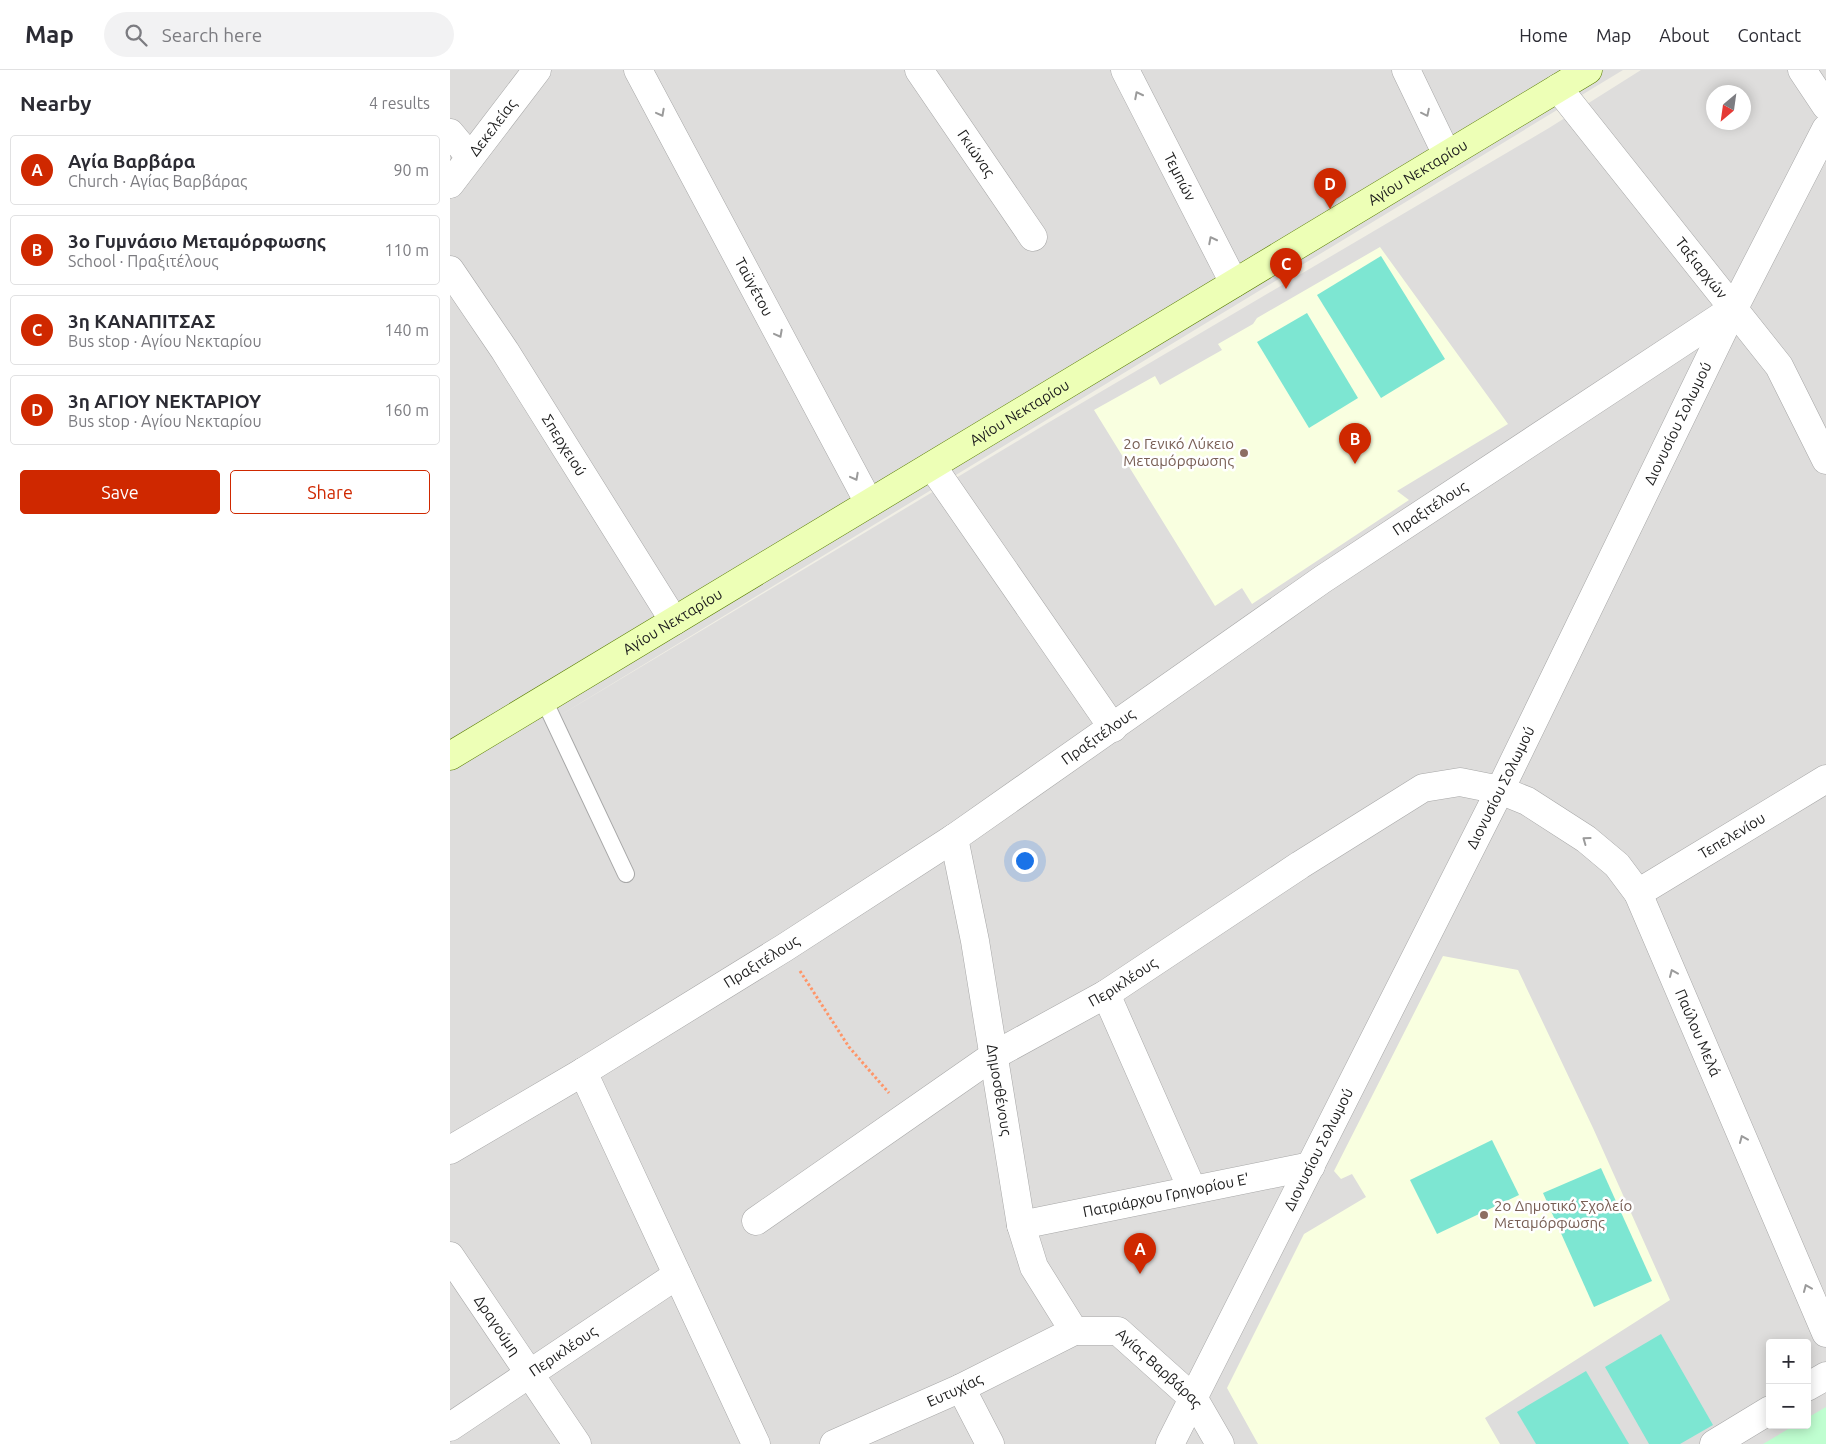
<!DOCTYPE html>
<html lang="en">
<head>
<meta charset="utf-8">
<style>
	:root { --surface:#fff; --page:#f2f2f3; --text:#2b2b33; --muted:#7c7c81; --line:#e1e1e2; --accent:#cf2800 }
	body { margin:0; font-family:Ubuntu,sans-serif; background:var(--page); color:var(--text) }
	.controls { position:absolute; right:15px; bottom:15px; display:grid; overflow:hidden; border-radius:5px; box-shadow:0 2px 12px #0003 }
	.controls button { width:45px; height:45px; display:grid; place-items:center; padding:0; border:0; border-bottom:1px solid var(--line); background:var(--surface); color:var(--text); font:25px sans-serif }
	.compass { position:absolute; left:1256px; top:15px; width:45px; height:45px; border-radius:50%; background:var(--surface); box-shadow:0 2px 12px #0003; rotate:209deg }
	.you { position:absolute; left:574px; top:790px; width:18px; height:18px; margin:-12px; border:4px solid #fff; border-radius:50%; background:#1a73e8; box-shadow:0 0 0 8px #1a73e833 }
	.badge { display:grid; place-items:center; width:32px; height:32px; border-radius:50%; background:var(--accent); color:#fff; font-size:16px; font-weight:700 }
	.pin { position:absolute; translate:-50% -41px; filter:drop-shadow(0 1px 2px #0008) }
	.pin::after { content:''; position:absolute; top:26px; width:18px; height:15px; background:inherit; clip-path:polygon(0 0,100% 0,50% 100%) }
	.list { margin:0; padding:0; list-style:none }
	h2 { display:flex; justify-content:space-between; align-items:center; height:65px; margin:0; padding:0 20px; font-size:21px }
	h2 small { font-size:16px; font-weight:400; color:var(--muted) }
	.list li { display:grid; grid-template-columns:32px 1fr auto; gap:15px; align-items:center; box-sizing:border-box; height:70px; margin:0 10px 10px; padding:0 10px; border:1px solid var(--line); border-radius:5px }
	.list b { display:block; font-size:19px; white-space:nowrap }
	.list p { margin:0; font-size:16px; white-space:nowrap; color:var(--muted) }
	.list em { font-size:16px; font-style:normal; color:var(--muted) }
	.actions { display:flex; gap:10px; padding:15px 20px }
	.actions a { flex:1; padding:11px 0; border:1px solid var(--accent); border-radius:5px; text-align:center; font-size:18px; color:var(--accent) }
	.actions .main { background:var(--accent); color:#fff }
	.icon { flex:none; width:28px; height:28px; fill:none; stroke:currentColor; stroke-width:2; stroke-linecap:round; stroke-linejoin:round }
	.map { position:relative; flex:none; width:1376px; height:1374px; overflow:hidden }
	header { display:flex; align-items:center; gap:30px; box-sizing:border-box; height:70px; padding:0 25px; background:var(--surface); border-bottom:1px solid var(--line) }
	header strong { font-size:24px }
	nav { display:flex; gap:28px; margin-inline-start:auto; font-size:18px }
	.search { width:350px; height:45px; background:var(--page); display:flex; align-items:center; gap:12px; box-sizing:border-box; padding:0 18px; border-radius:28px; color:var(--muted); font-size:19px }
	main { display:flex }
	aside { flex:1; background:var(--surface) }
	.map>svg:first-child { display:block }
	.residential { fill:#dedddc; fill-rule:evenodd }
	.education { fill:#f9ffe0 }
	.park { fill:#bffed0 }
	.pitch { fill:#7de6d2 }
	.lines { fill:none; stroke-linecap:round; stroke-linejoin:round }
	.lane-casing { stroke:#a7a7a7; stroke-width:18 }
	.street-casing { stroke:#a7a7a7; stroke-width:29 }
	.secondary-casing { stroke:#587d00; stroke-width:29 }
	.path { stroke:#ff9568; stroke-width:3; stroke-dasharray:2.5 2.5; stroke-linecap:butt }
	.lane { stroke:#fff; stroke-width:16 }
	.street { stroke:#fff; stroke-width:28 }
	.secondary { stroke:#edffb6; stroke-width:28 }
	.oneway { stroke:#9b9b9b }
	.education-dot { fill:#8d6e63; stroke:#fff; stroke-width:2 }
	.labels { text-anchor:middle; stroke-width:5; stroke-linejoin:round; paint-order:stroke }
	.street-label { font-size:15px; fill:#202020; stroke:#fff }
	.education-label { font-size:15px; fill:#785e54; stroke:#fff; text-anchor:end }
</style>
</head>
<body>
<header>
<strong>Map</strong>
<div class="search"><svg class="icon" aria-label="search" viewBox="0 0 24 24"><circle cx="10" cy="10" r="6"/><path d="M15 15l6 6"/></svg>Search here</div>
<nav><a>Home</a><a>Map</a><a>About</a><a>Contact</a></nav>
</header>
<main>
<aside>
<h2>Nearby<small>4 results</small></h2>
<ul class="list">
<li><span class="badge">A</span><div><b>Αγία Βαρβάρα</b><p>Church · Αγίας Βαρβάρας</p></div><em>90 m</em></li>
<li><span class="badge">B</span><div><b>3ο Γυμνάσιο Μεταμόρφωσης</b><p>School · Πραξιτέλους</p></div><em>110 m</em></li>
<li><span class="badge">C</span><div><b>3η ΚΑΝΑΠΙΤΣΑΣ</b><p>Bus stop · Αγίου Νεκταρίου</p></div><em>140 m</em></li>
<li><span class="badge">D</span><div><b>3η ΑΓΙΟΥ ΝΕΚΤΑΡΙΟΥ</b><p>Bus stop · Αγίου Νεκταρίου</p></div><em>160 m</em></li>
</ul>
<div class="actions"><a class="main">Save</a><a>Share</a></div>
</aside>
<div class="map">
<svg width="1376" height="1374" viewBox="0 0 1376 1374">
	<rect width="100%" height="100%" fill="#f1efe5"/>
	<path class="residential" d="M0,0h1173l-1069,649 492,-295 503,-296 92,-58h185v1374h-1376zM1264,22h30v30h-30zM1320,1273h37v82h-37z"/>
	<g class="education">
		<polygon points="930,177 1058,354 947,421 959,430 802,534 792,518 765,536 644,340 705,306 710,315 772,280 768,274 803,254 807,248"/>
		<polygon points="993,886 1068,900 1143,1058 1220,1230 1035,1348 1050,1374 808,1374 777,1318 854,1164 916,1127 902,1104 891,1109 884,1101"/>
	</g>
	<polygon class="park" points="1376,1337 1376,1374 1313,1374 1345,1355 1357,1355 1357,1348"/>
	<g class="pitch">
		<polygon points="931,186 995,289 931,328 867,225"/>
		<polygon points="857,243 908,328 859,358 807,272"/>
		<polygon points="1042,1070 1069,1125 987,1164 960,1110"/>
		<polygon points="1151,1098 1202,1211 1144,1237 1093,1123"/>
		<polygon points="1211,1264 1263,1355 1230,1374 1199,1374 1155,1297"/>
		<polygon points="1136,1301 1179,1374 1086,1374 1067,1342"/>
	</g>
	<g class="lines">
		<defs>
			<polyline id="lane" points="94,630 176,804"/>
			<g id="street">
				<path id="s1" d="M188,0l231,433"/>
				<path id="s2" d="M469,0l114,167"/>
				<path id="s3" d="M675,0l109,213"/>
				<polyline points="956,0 997,85"/>
				<polyline points="1352,0 1376,36"/>
				<path id="s4" d="M1108,18l221,278 47,94"/>
				<polyline points="0,63 20,87"/>
				<path id="s5" d="M0,114l87,-114"/>
				<path id="s6" d="M0,200l55,81 169,270"/>
				<polyline points="482,396 663,658"/>
				<path id="s7" d="M504,768l21,103 46,284 13,42 40,64"/>
				<path id="s8" d="M1188,823l188,-114"/>
				<polyline points="656,924 742,1119"/>
				<polyline points="133,1002 306,1374"/>
				<path id="s9" d="M0,1080l133,-78 201,-124 170,-110 369,-259 411,-271"/>
				<path id="s10" d="M306,1151l237,-165 113,-62 194,-129 123,-77 37,-6 40,8 27,11 59,38 31,26 21,28 188,440"/>
				<path id="s11" d="M571,1155l290,-59"/>
				<path id="s12" d="M0,1186l127,188"/>
				<polyline points="1357,1317 1376,1306"/>
				<polyline points="511,1318 540,1374"/>
				<path id="s13" d="M0,1357l227,-152"/>
				<path id="s14" d="M384,1374l127,-56 113,-57h44l76,68 26,45"/>
				<path id="s15" d="M720,1374l330,-654 234,-482 92,-179"/>
				<polyline points="1264,1374 1320,1340"/>
			</g>
			<g id="secondary">
				<path id="s16" d="M0,686l1138,-686"/>
			</g>
		</defs>
		<use href="#lane" class="lane-casing"/>
		<use href="#street" class="street-casing"/>
		<use href="#secondary" class="secondary-casing"/>
		<polyline class="path" points="350,901 399,977 439,1023"/>
		<use href="#lane" class="lane"/>
		<use href="#street" class="street"/>
		<use href="#secondary" class="secondary"/>
	</g>
	<defs><path id="oneway-chevron" d="M-2-3.5L2.5 0L-2 3.5" fill="none" stroke-width="1.6" stroke-linecap="round" stroke-linejoin="round" transform="scale(1.25)"/></defs>
	<g class="oneway">
		<use href="#oneway-chevron" transform="translate(688 25) rotate(-117)"/>
		<use href="#oneway-chevron" transform="translate(211 43) rotate(62)"/>
		<use href="#oneway-chevron" transform="translate(976 43) rotate(64)"/>
		<use href="#oneway-chevron" transform="translate(762 170) rotate(-117)"/>
		<use href="#oneway-chevron" transform="translate(329 264) rotate(62)"/>
		<use href="#oneway-chevron" transform="translate(405 407) rotate(62)"/>
		<use href="#oneway-chevron" transform="translate(1136 770) rotate(-144)"/>
		<use href="#oneway-chevron" transform="translate(1223 903) rotate(-113)"/>
		<use href="#oneway-chevron" transform="translate(1293 1069) rotate(-113)"/>
		<use href="#oneway-chevron" transform="translate(1357 1218) rotate(-113)"/>
	</g>
	<g class="education-dot">
		<circle cx="794" cy="383" r="5"/>
		<circle cx="1034" cy="1145" r="5"/>
	</g>
	<g class="labels">
		<g class="street-label">
			<text dy="5" stroke="none"><textPath href="#s5" startOffset="71">Δεκελείας</textPath></text>
			<text dy="5" stroke="none"><textPath href="#s2" startOffset="101">Γκιώνας</textPath></text>
			<text dy="5" stroke="none"><textPath href="#s16" startOffset="1130">Αγίου Νεκταρίου</textPath></text>
			<text dy="5" stroke="none"><textPath href="#s3" startOffset="120">Τεμπών</textPath></text>
			<text dy="5" stroke="none"><textPath href="#s4" startOffset="230">Ταξιαρχών</textPath></text>
			<text dy="5" stroke="none"><textPath href="#s1" startOffset="246">Ταϋγέτου</textPath></text>
			<text dy="5" stroke="none"><textPath href="#s16" startOffset="665">Αγίου Νεκταρίου</textPath></text>
			<text dy="5" stroke="none"><textPath href="#s15" startOffset="1140">Διονυσίου Σολωμού</textPath></text>
			<text dy="5" stroke="none"><textPath href="#s6" startOffset="209">Σπερχειού</textPath></text>
			<text dy="5" stroke="none"><textPath href="#s9" startOffset="1172">Πραξιτέλους</textPath></text>
			<text dy="5" stroke="none"><textPath href="#s16" startOffset="260">Αγίου Νεκταρίου</textPath></text>
			<text dy="5" stroke="none"><textPath href="#s9" startOffset="769">Πραξιτέλους</textPath></text>
			<text dy="5" stroke="none"><textPath href="#s15" startOffset="735">Διονυσίου Σολωμού</textPath></text>
			<text dy="5" stroke="none"><textPath href="#s8" startOffset="110">Τεπελενίου</textPath></text>
			<text dy="5" stroke="none"><textPath href="#s9" startOffset="364">Πραξιτέλους</textPath></text>
			<text dy="5" stroke="none"><textPath href="#s10" startOffset="438">Περικλέους</textPath></text>
			<text dy="5" stroke="none"><textPath href="#s10" startOffset="1201">Παύλου Μελά</textPath></text>
			<text dy="5" stroke="none"><textPath href="#s7" startOffset="256">Δημοσθένους</textPath></text>
			<text dy="5" stroke="none"><textPath href="#s15" startOffset="330">Διονυσίου Σολωμού</textPath></text>
			<text dy="5" stroke="none"><textPath href="#s11" startOffset="148">Πατριάρχου Γρηγορίου Ε'</textPath></text>
			<text dy="5" stroke="none"><textPath href="#s12" startOffset="84">Δραγούμη</textPath></text>
			<text dy="5" stroke="none"><textPath href="#s13" startOffset="136">Περικλέους</textPath></text>
			<text dy="5" stroke="none"><textPath href="#s14" startOffset="365">Αγίας Βαρβάρας</textPath></text>
			<text dy="5" stroke="none"><textPath href="#s14" startOffset="132">Ευτυχίας</textPath></text>
		</g>
		<g class="education-label">
			<text x="784" y="379">2ο Γενικό Λύκειο<tspan x="784" dy="17">Μεταμόρφωσης</tspan></text>
			<text x="1044" y="1141" text-anchor="start">2ο Δημοτικό Σχολείο<tspan x="1044" dy="17">Μεταμόρφωσης</tspan></text>
		</g>
	</g>
</svg>
<div class="controls">
<button>+</button>
<button>−</button>
</div>
<svg class="compass" viewBox="-18 -18 36 36"><path d="M0-13l5 13h-10z" fill="#e53935"/><path d="M0 13l5-13h-10z" fill="#7c7c81"/></svg>
<div class="you"></div>
<div class="pin badge" style="left:690px;top:1204px">A</div>
<div class="pin badge" style="left:905px;top:394px">B</div>
<div class="pin badge" style="left:836px;top:219px">C</div>
<div class="pin badge" style="left:880px;top:139px">D</div>
</div>
</main>
</body>
</html>
